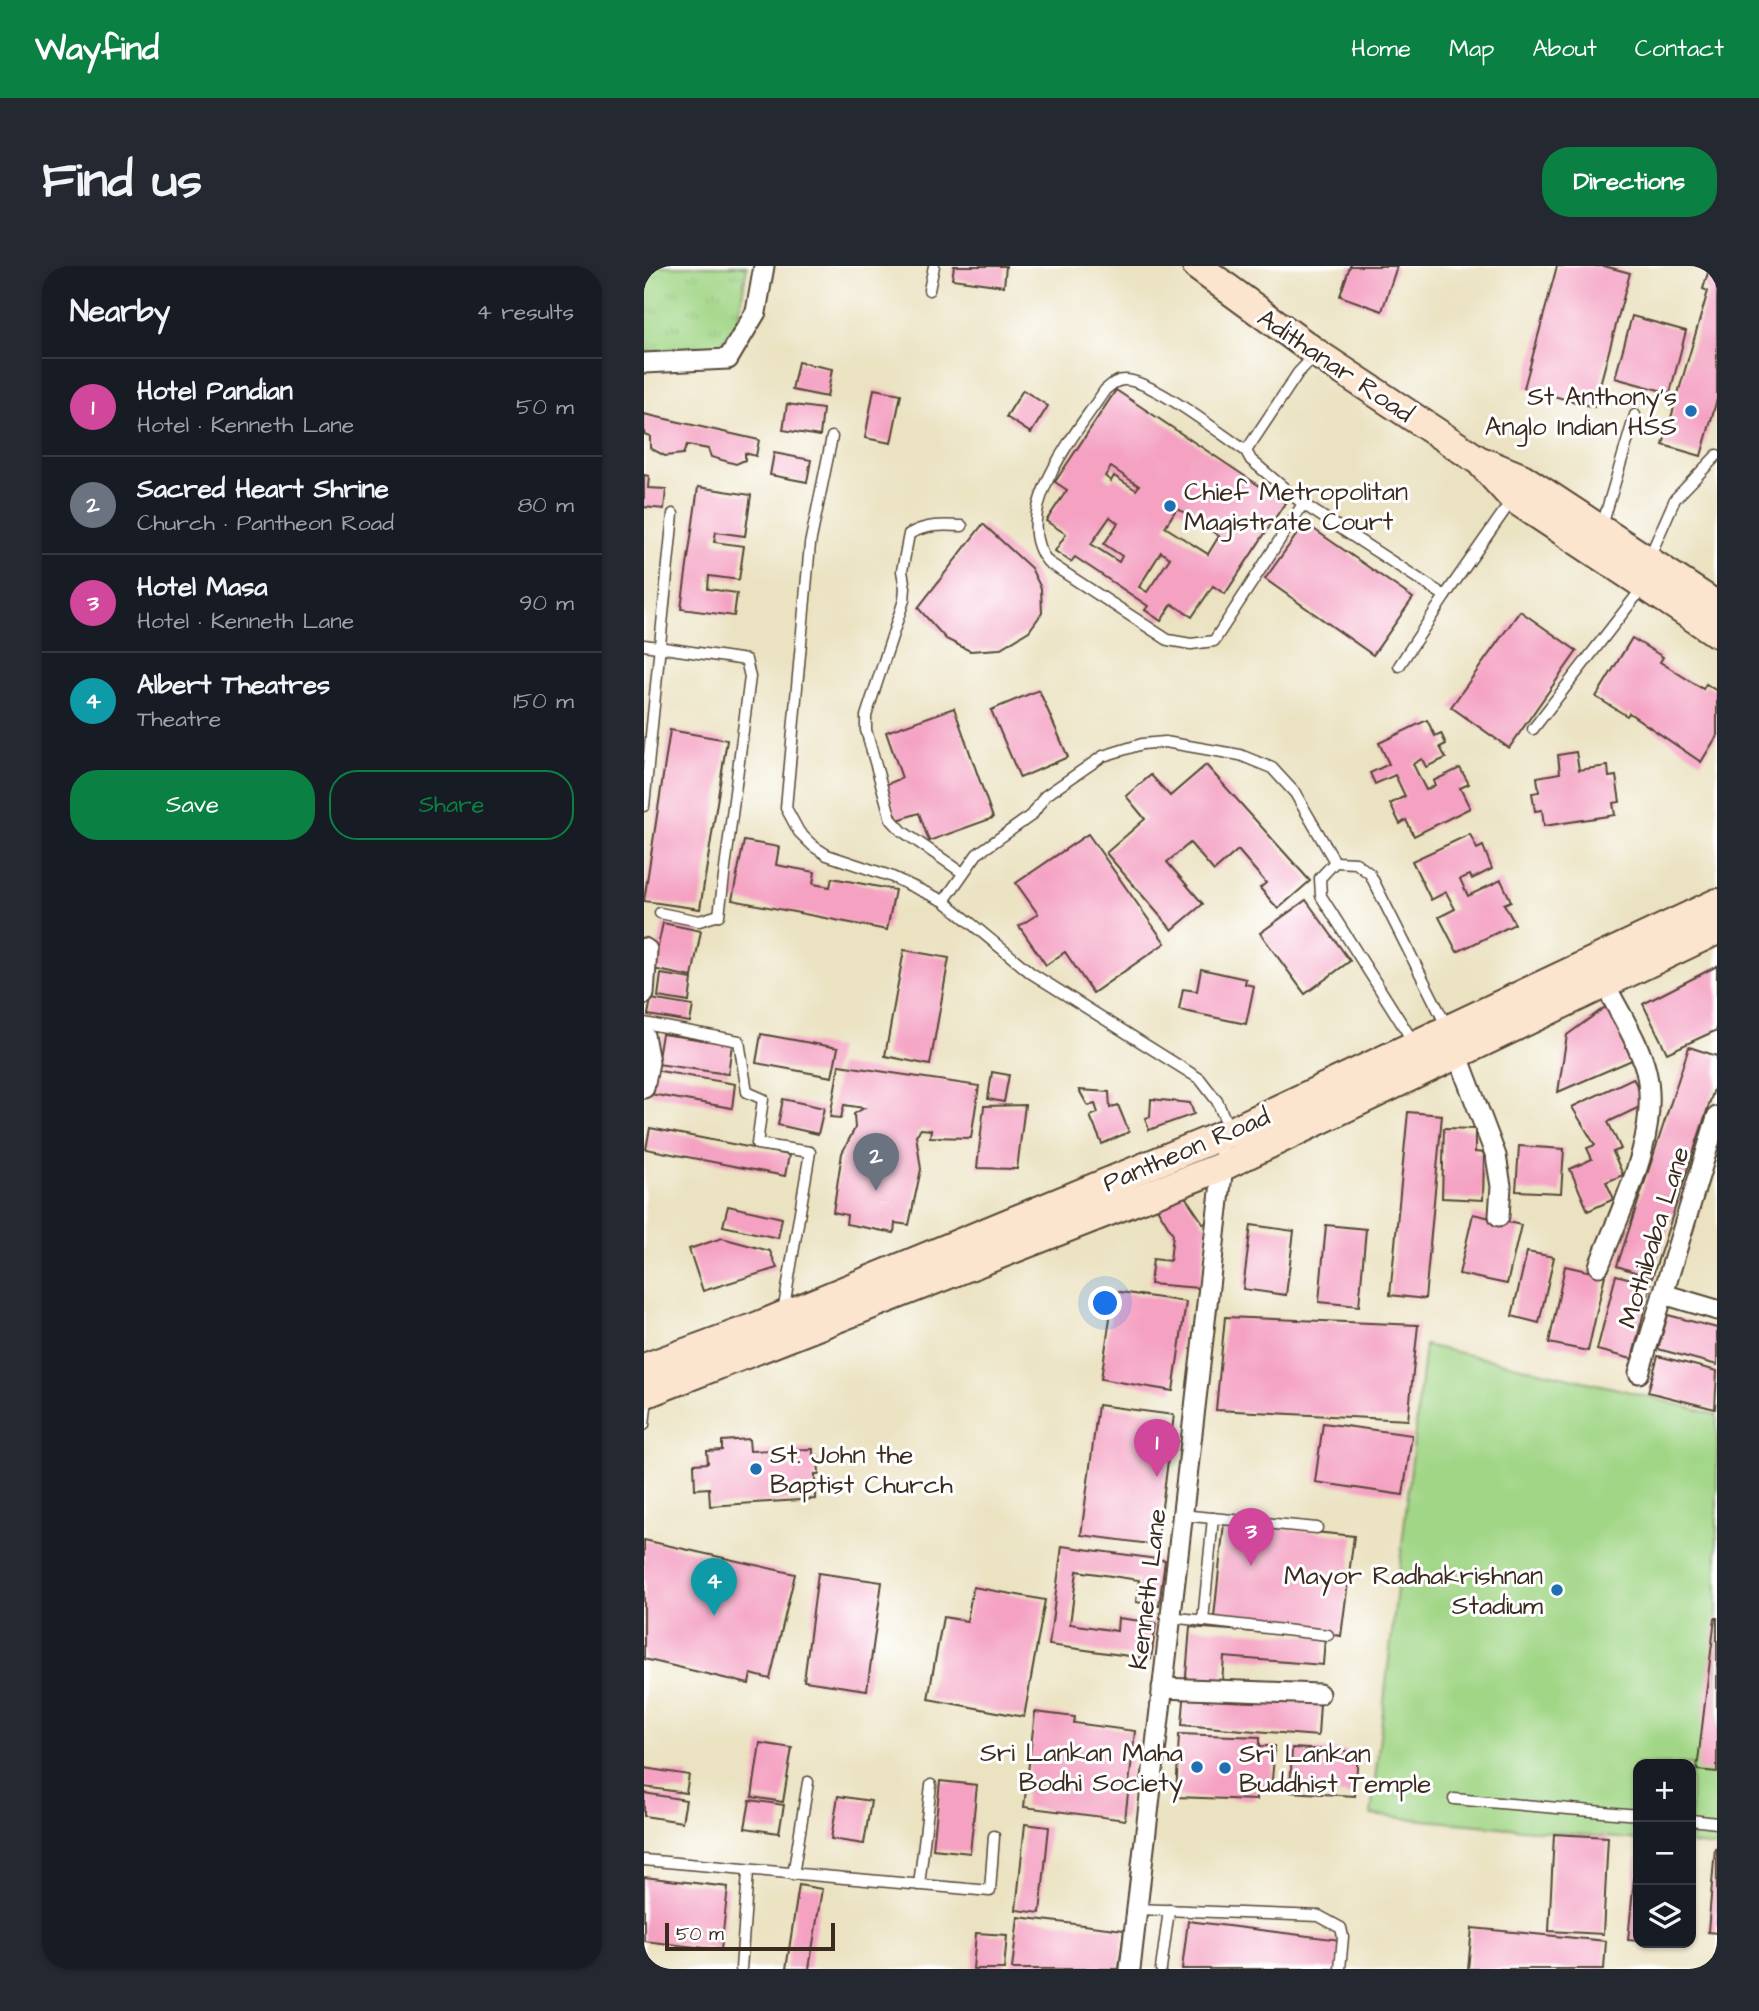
<!DOCTYPE html>
<html lang="en">
<head>
<meta charset="utf-8">
<style>
	:root { --surface:#171b24; --page:#242831; --text:#f1f3f6; --muted:#9ea1a6; --line:#363941; --accent:#0b8043 }
	body { margin:0; font-family:"Architects Daughter",sans-serif; background:var(--page); color:var(--text) }
	.controls { position:absolute; right:21px; bottom:21px; display:grid; overflow:hidden; border-radius:14px; box-shadow:0 2px 5px #0004 }
	.controls button { width:63px; height:63px; display:grid; place-items:center; padding:0; border:0; border-bottom:2px solid var(--line); background:var(--surface); color:var(--text); font:35px sans-serif }
	.scale { position:absolute; left:21px; bottom:18px; width:170px; box-sizing:border-box; padding-left:7px; border:4px solid #3b2a1e; border-top:0; font-size:19px; line-height:24px; white-space:nowrap; color:#3b2a1e; -webkit-text-stroke:5px #fff; paint-order:stroke }
	.you { position:absolute; left:462px; top:1038px; width:24px; height:24px; margin:-18px; border:5px solid #fff; border-radius:50%; background:#1a73e8; box-shadow:0 0 0 10px #1a73e833 }
	.badge { display:grid; place-items:center; width:46px; height:46px; border-radius:50%; background:var(--accent); color:#fff; font-size:23px; font-weight:700 }
	.pin { position:absolute; translate:-50% -58px; filter:drop-shadow(0 2px 4px #0008) }
	.pin::after { content:''; position:absolute; top:37px; width:24px; height:21px; background:inherit; clip-path:polygon(0 0,100% 0,50% 100%) }
	.list { margin:0; padding:0; list-style:none }
	h2 { display:flex; justify-content:space-between; align-items:center; height:91px; margin:0; padding:0 28px; font-size:30px }
	h2 small { font-size:23px; font-weight:400; color:var(--muted) }
	.list li { display:grid; grid-template-columns:46px 1fr auto; gap:21px; align-items:center; box-sizing:border-box; height:98px; padding:0 28px; border-top:2px solid var(--line) }
	.list b { display:block; font-size:26px; white-space:nowrap }
	.list p { margin:0; font-size:23px; white-space:nowrap; color:var(--muted) }
	.list em { font-size:23px; font-style:normal; color:var(--muted) }
	.actions { display:flex; gap:14px; padding:21px 28px }
	.actions a { flex:1; padding:16px 0; border:2px solid var(--accent); border-radius:28px; text-align:center; font-size:24px; color:var(--accent) }
	.actions .main { background:var(--accent); color:#fff }
	.icon { flex:none; width:38px; height:38px; fill:none; stroke:currentColor; stroke-width:2; stroke-linecap:round; stroke-linejoin:round }
	.map { position:relative; flex:none; width:1073px; height:1703px; overflow:hidden; border-radius:28px }
	header { display:flex; align-items:center; gap:42px; box-sizing:border-box; height:98px; padding:0 35px; background:var(--accent); color:#fff }
	header strong { font-size:33px }
	nav { display:flex; gap:38px; margin-inline-start:auto; font-size:24px }
	.intro { display:flex; align-items:center; justify-content:space-between; box-sizing:border-box; height:168px; padding:0 42px }
	h1 { margin:0; font-size:49px }
	.button { padding:18px 32px; border-radius:28px; background:var(--accent); color:#fff; font-size:24px; font-weight:700 }
	main { display:flex; gap:42px; padding:0 42px }
	aside { flex:1; background:var(--surface); border-radius:28px; box-shadow:0 2px 5px #0004 }
	.map>svg:first-child { display:block }
	.grass { fill:url(#grass-tufts); stroke:#6e8052; stroke-width:2 }
	.green { fill:#a1d686; stroke:#6e8052; stroke-width:2 }
	.building { fill:#f4a1c2; fill-rule:evenodd }
	.lines { fill:none; stroke-linecap:round; stroke-linejoin:round }
	.lane-casing { stroke:#554636; stroke-width:13 }
	.street-casing { stroke:#554636; stroke-width:23 }
	.secondary-casing { stroke:#554636; stroke-width:32 }
	.lane { stroke:#fff; stroke-width:10 }
	.street { stroke:#fff; stroke-width:19 }
	.secondary { stroke:#fce5cf; stroke-width:28 }
	.poi-dot { fill:#1f6fb2; stroke:#fff; stroke-width:2.5 }
	.labels { text-anchor:middle; stroke-width:6; stroke-linejoin:round; paint-order:stroke }
	.street-label { font-size:26px; fill:#3b2a1e; stroke:#fff }
	.poi-label { font-size:26px; fill:#3b2a1e; stroke:#fff; text-anchor:end }
</style>
</head>
<body>
<header>
<strong>Wayfind</strong>
<nav><a>Home</a><a>Map</a><a>About</a><a>Contact</a></nav>
</header>
<div class="intro"><h1>Find us</h1><a class="button">Directions</a></div>
<main>
<aside>
<h2>Nearby<small>4 results</small></h2>
<ul class="list">
<li><span class="badge" style="background:#d1479c">1</span><div><b>Hotel Pandian</b><p>Hotel · Kenneth Lane</p></div><em>50 m</em></li>
<li><span class="badge" style="background:#6b7280">2</span><div><b>Sacred Heart Shrine</b><p>Church · Pantheon Road</p></div><em>80 m</em></li>
<li><span class="badge" style="background:#d1479c">3</span><div><b>Hotel Masa</b><p>Hotel · Kenneth Lane</p></div><em>90 m</em></li>
<li><span class="badge" style="background:#0f9aa8">4</span><div><b>Albert Theatres</b><p>Theatre</p></div><em>150 m</em></li>
</ul>
<div class="actions"><a class="main">Save</a><a>Share</a></div>
</aside>
<div class="map">
<svg width="1073" height="1703" viewBox="0 0 1073 1703">
	<defs>
		<pattern id="grass-tufts" width="24" height="20" patternUnits="userSpaceOnUse" patternTransform="scale(1.75)"><rect width="24" height="20" fill="#a1d686"/><path d="M3 7l-1-3M5 7V3M7 7l1-3M15 17l-1-3M17 17v-4M19 17l1-3" fill="none" stroke="#8cb873"/></pattern>
	</defs>
	<rect width="100%" height="100%" fill="#fff"/>
	<filter id="ink" filterUnits="userSpaceOnUse"><feTurbulence type="fractalNoise" baseFrequency=".0143" numOctaves="2"/><feDisplacementMap in="SourceGraphic" scale="14" xChannelSelector="R" yChannelSelector="G"/><feConvolveMatrix kernelMatrix="1 2 1 2 8 2 1 2 1" color-interpolation-filters="sRGB"/></filter>
	<filter id="wash" filterUnits="userSpaceOnUse"><feTurbulence type="fractalNoise" baseFrequency=".00686" numOctaves="4" result="noise"/><feDisplacementMap in="SourceGraphic" scale="28" xChannelSelector="R" yChannelSelector="G"/><feGaussianBlur stdDeviation="1.57" result="paint"/><feColorMatrix in="noise" values="0 0 0 0 0 0 0 0 0 0 0 0 0 0 0 0 0 1.4 0 .05"/><feComposite in="paint" operator="in"/></filter>
	<g filter="url(#wash)">
		<rect width="100%" height="100%" fill="#ebe2c1"/>
		<polygon class="grass" points="0,0 103,0 94,55 76,79 0,86"/>
		<polygon class="green" points="781,1079 979,1124 1073,1149 1073,1581 1047,1578 1047,1498 994,1498 994,1574 727,1549"/>
		<g id="blocks">
			<g class="building">
				<polygon points="310,0 362,0 360,20 308,13"/>
				<polygon points="706,0 753,0 738,45 696,30"/>
				<polygon points="913,0 960,0 986,7 950,141 880,122"/>
				<polygon points="1066,0 1073,0 1073,133 1057,190 1019,179 1064,25 1059,23"/>
				<polygon points="988,50 1042,65 1026,127 971,112"/>
				<polygon points="154,96 188,103 183,131 148,124"/>
				<polygon points="230,123 257,128 247,177 221,172"/>
				<polygon points="379,124 404,140 387,167 362,151"/>
				<path d="M472,124l169,113 -60,91 -12,-8 -21,31 -20,-13 -11,17 -16,-11 3,-4 -73,-49 -4,5 -16,-11 11,-17 -20,-13 21,-31 -12,-8zM467,201l28,19 -3,4 -22,-14 -3,5 -6,-5zM533,242l42,28 -11,18 -43,-27zM466,251l8,6 -14,21 18,12 -3,6 -28,-18zM517,286l9,6 -23,34 -8,-5z"/>
				<polygon points="143,138 179,143 176,170 139,164"/>
				<polygon points="0,148 115,174 112,190 101,187 101,194 92,198 67,191 64,183 43,179 39,188 21,190 6,182 6,170 0,168"/>
				<polygon points="130,187 167,194 163,216 126,209"/>
				<polygon points="0,209 5,210 4,222 22,223 20,243 0,241"/>
				<polygon points="54,221 107,229 101,270 72,266 70,276 100,280 95,314 65,310 64,323 93,327 90,350 37,343"/>
				<polygon points="661,257 769,332 729,389 621,313"/>
				<polygon points="339,258 387,302 397,322 398,347 385,365 355,383 326,385 302,373 274,342"/>
				<polygon points="876,345 933,385 865,482 807,441"/>
				<polygon points="988,372 1019,391 1016,396 1059,423 1062,418 1073,425 1073,470 1057,496 985,447 983,450 952,431"/>
				<polygon points="395,424 424,491 376,512 347,444"/>
				<polygon points="310,442 349,552 285,575 275,547 254,554 241,519 258,512 242,466"/>
				<polygon points="783,454 791,470 797,467 802,478 796,481 802,492 782,501 778,493 769,498 782,524 791,519 789,515 816,502 825,518 816,522 826,542 770,570 762,554 756,558 746,538 761,530 751,509 731,518 726,507 745,498 735,477"/>
				<polygon points="26,464 83,474 56,643 0,635"/>
				<polygon points="932,486 935,504 964,500 965,511 972,510 976,536 969,537 971,549 900,560 898,544 891,545 888,527 895,526 893,511 916,507 914,489"/>
				<polygon points="562,499 666,615 634,643 616,622 622,617 594,584 570,605 546,577 523,596 559,638 528,664 462,587 501,553 482,530 507,509 526,530"/>
				<polygon points="444,568 521,677 449,727 421,686 402,699 375,660 394,648 372,617"/>
				<polygon points="826,568 833,583 839,580 848,603 828,613 826,609 816,613 824,630 857,614 867,635 860,638 871,658 813,686 795,651 811,643 802,626 787,634 768,595"/>
				<polygon points="100,575 135,581 132,599 171,606 169,618 186,621 188,612 251,624 243,664 88,634"/>
				<polygon points="662,634 706,695 661,728 616,667"/>
				<polygon points="19,657 57,665 48,711 9,703"/>
				<polygon points="260,684 305,692 286,799 241,790"/>
				<polygon points="1073,700 1073,764 1023,787 999,738"/>
				<polygon points="557,703 602,713 601,718 610,720 602,758 535,744 539,723 553,725"/>
				<polygon points="17,708 48,713 45,736 14,731"/>
				<polygon points="7,733 49,740 46,756 4,749"/>
				<polygon points="964,739 988,794 914,826 923,769"/>
				<polygon points="18,768 88,778 84,808 13,798"/>
				<polygon points="117,768 194,782 188,811 112,797"/>
				<polygon points="1045,781 1073,790 1073,814 1008,1012 973,1000"/>
				<polygon points="195,799 335,820 327,872 286,871 287,864 277,863 272,869 277,903 265,959 251,957 250,967 202,958 203,949 189,946 198,887 211,862 210,848 220,842 200,839 197,852 186,851"/>
				<polygon points="10,804 91,818 88,842 6,828"/>
				<polygon points="348,806 365,809 360,836 344,833"/>
				<polygon points="989,812 1002,838 964,856 977,883 969,886 979,909 962,916 970,933 944,945 926,903 948,893 943,882 951,879 928,841"/>
				<polygon points="435,824 465,826 466,842 474,839 485,866 458,878 446,850 454,847 451,838 444,840"/>
				<polygon points="139,833 180,842 174,868 134,859"/>
				<polygon points="507,833 546,837 550,848 505,864 501,852 506,851"/>
				<polygon points="381,839 373,903 333,902 340,840"/>
				<polygon points="764,846 798,849 781,1033 746,1029"/>
				<polygon points="6,862 145,889 141,910 2,883"/>
				<polygon points="800,862 831,863 831,886 840,887 839,934 798,932"/>
				<polygon points="875,880 920,883 917,927 872,925"/>
				<polygon points="538,926 559,957 564,958 555,1022 506,1018 509,993 526,995 529,968 513,942"/>
				<polygon points="84,940 138,952 134,972 79,960"/>
				<polygon points="829,948 877,959 863,1018 815,1008"/>
				<polygon points="607,959 650,965 642,1029 599,1023"/>
				<polygon points="682,959 722,963 715,1040 675,1036"/>
				<polygon points="78,972 126,985 133,1002 59,1025 45,983"/>
				<polygon points="883,986 910,991 895,1057 868,1050"/>
				<polygon points="921,1000 961,1009 944,1085 905,1077"/>
				<polygon points="972,1009 1007,1018 988,1093 953,1084"/>
				<polygon points="470,1025 542,1036 529,1125 457,1113"/>
				<polygon points="1024,1049 1073,1062 1073,1099 1014,1083"/>
				<polygon points="581,1051 774,1059 764,1154 572,1144"/>
				<polygon points="1014,1090 1073,1105 1071,1143 1004,1126"/>
				<polygon points="454,1139 530,1149 513,1279 437,1269"/>
				<polygon points="679,1157 768,1169 759,1229 671,1216"/>
				<polygon points="105,1173 106,1185 169,1183 169,1192 174,1192 175,1208 171,1208 171,1233 66,1240 65,1222 51,1223 50,1198 64,1197 63,1185 78,1184 78,1175"/>
				<polygon points="580,1257 710,1270 697,1370 570,1351"/>
				<polygon points="0,1274 151,1308 126,1413 107,1408 105,1418 0,1393"/>
				<polygon points="418,1280 521,1294 515,1340 492,1336 495,1314 433,1305 426,1358 473,1365 474,1352 512,1357 507,1393 405,1379"/>
				<polygon points="174,1307 238,1316 223,1424 160,1415"/>
				<polygon points="329,1321 401,1334 380,1451 284,1433 299,1351 323,1355"/>
				<polygon points="1071,1352 1073,1352 1073,1506 1053,1504"/>
				<polygon points="546,1361 681,1371 679,1399 580,1391 577,1429 676,1437 674,1470 538,1459"/>
				<polygon points="391,1446 431,1451 430,1457 491,1465 481,1554 380,1541"/>
				<polygon points="535,1468 616,1471 616,1480 631,1480 627,1525 612,1524 612,1534 532,1531"/>
				<polygon points="116,1477 148,1482 139,1536 108,1531"/>
				<polygon points="648,1482 714,1486 711,1530 646,1526"/>
				<polygon points="0,1502 45,1509 42,1527 0,1521"/>
				<polygon points="296,1515 333,1519 326,1587 289,1583"/>
				<polygon points="0,1527 42,1534 38,1556 0,1550"/>
				<polygon points="194,1530 227,1535 220,1578 187,1573"/>
				<polygon points="106,1534 140,1539 135,1567 101,1562"/>
				<polygon points="381,1558 405,1561 396,1647 372,1644"/>
				<polygon points="910,1568 964,1571 959,1668 905,1665"/>
				<polygon points="1071,1582 1073,1582 1073,1667 1064,1666"/>
				<polygon points="992,1592 994,1592 994,1675 984,1674"/>
				<polygon points="0,1611 84,1621 77,1684 0,1675"/>
				<polygon points="155,1619 178,1623 165,1703 142,1703"/>
				<polygon points="374,1651 480,1664 475,1703 368,1703"/>
				<polygon points="544,1655 697,1674 693,1703 538,1703"/>
				<polygon points="828,1662 962,1675 960,1703 824,1703"/>
				<polygon points="332,1667 363,1669 360,1703 329,1703"/>
			</g>
		</g>
	</g>
	<g filter="url(#ink)">
		<use href="#blocks" fill-opacity="0" stroke="#554636" stroke-width="2"/>
		<g class="lines">
			<defs>
				<g id="lane">
					<polyline points="285,24 290,0"/>
					<polyline points="188,171 166,278 142,542 155,566 169,580 183,589 246,610 300,635 387,707 556,813 573,835 586,865"/>
					<path d="M602,185c-25,-17 -95,-72 -122,-71 -8,0 -13,5 -19,10 -27,41 -98,124 -57,172l120,78 23,4 23,-3 89,-137 -52,-44 -5,-9 52,-78 18,-19"/>
					<polyline points="659,238 801,330 868,234"/>
					<path d="M318,260c-20,-1 -35,-2 -53,8l-7,37 3,17 -1,12 -38,116v14l25,89 11,12 61,42"/>
					<polyline points="958,260 991,149"/>
					<polyline points="1005,292 1031,233 1073,189"/>
					<polyline points="0,379 102,394 106,411 75,649 55,655 16,647"/>
					<polyline points="755,400 801,330"/>
					<polyline points="889,463 999,321"/>
					<polyline points="0,540 29,248"/>
					<polyline points="300,635 333,588 388,549 401,530 459,490 498,478 521,476 596,489 628,502 651,527 691,596"/>
					<polyline points="0,757 95,775 103,826 119,833 113,878 166,886 139,1047"/>
					<polyline points="770,777 677,630 676,612 691,596 712,597 726,608 804,763"/>
					<polyline points="0,1159 3,1131"/>
					<polyline points="537,1249 673,1262"/>
					<polyline points="526,1351 684,1369"/>
					<polyline points="559,1355 569,1252"/>
					<polyline points="810,1533 994,1549"/>
					<polyline points="1047,1554 1073,1557"/>
					<polyline points="0,1594 346,1625 350,1570"/>
					<polyline points="149,1609 164,1516"/>
					<polyline points="275,1619 287,1519"/>
					<polyline points="493,1643 675,1650 697,1662 699,1671 696,1703"/>
					<polyline points="97,1703 104,1606"/>
					<polyline points="517,1703 525,1644"/>
				</g>
				<g id="street">
					<polyline points="0,97 84,93 112,46 120,0"/>
					<polyline points="0,682 3,684 0,728"/>
					<polyline points="0,769 5,796 0,822"/>
					<polyline points="809,777 852,890 857,920 855,950"/>
					<path d="M955,1000c22,-58 62,-132 47,-195 -7,-29 -28,-60 -41,-87"/>
					<polyline points="1019,1028 1073,1044"/>
					<polyline points="995,1107 1073,851"/>
					<polyline points="518,1422 675,1428"/>
					<polyline points="486,1703 580,891"/>
				</g>
				<g id="secondary">
					<polyline points="553,0 672,87 834,194 878,212 1073,340"/>
					<polyline points="839,199 869,232 1073,367"/>
					<polyline points="0,1102 112,1061 586,866 1073,637"/>
					<polyline points="0,1128 577,901 1073,664"/>
				</g>
			</defs>
			<use href="#lane" class="lane-casing"/>
			<use href="#street" class="street-casing"/>
			<use href="#secondary" class="secondary-casing"/>
			<use href="#lane" class="lane"/>
			<use href="#street" class="street"/>
			<use href="#secondary" class="secondary"/>
		</g>
	</g>
	<g class="poi-dot">
		<circle cx="1047" cy="145" r="7"/>
		<circle cx="526" cy="240" r="7"/>
		<circle cx="112" cy="1203" r="7"/>
		<circle cx="913" cy="1324" r="7"/>
		<circle cx="553" cy="1501" r="7"/>
		<circle cx="581" cy="1502" r="7"/>
	</g>
	<g class="labels">
		<g class="street-label">
			<text transform="translate(692 99) rotate(34)" y="9">Adithanar Road</text>
			<text transform="translate(542 883) rotate(-23)" y="9">Pantheon Road</text>
			<text transform="translate(1009 971) rotate(-73)" y="9">Mothibaba Lane</text>
			<text transform="translate(503 1323) rotate(-83)" y="9">Kenneth Lane</text>
		</g>
		<g class="poi-label">
			<text x="1033" y="139">St Anthony's<tspan x="1033" dy="30">Anglo Indian HSS</tspan></text>
			<text x="540" y="234" text-anchor="start">Chief Metropolitan<tspan x="540" dy="30">Magistrate Court</tspan></text>
			<text x="126" y="1197" text-anchor="start">St. John the<tspan x="126" dy="30">Baptist Church</tspan></text>
			<text x="899" y="1318">Mayor Radhakrishnan<tspan x="899" dy="30">Stadium</tspan></text>
			<text x="539" y="1495">Sri Lankan Maha<tspan x="539" dy="30">Bodhi Society</tspan></text>
			<text x="595" y="1496" text-anchor="start">Sri Lankan<tspan x="595" dy="30">Buddhist Temple</tspan></text>
		</g>
	</g>
</svg>
<div class="controls">
<button>+</button>
<button>−</button>
<button><svg class="icon" aria-label="layers" viewBox="0 0 24 24"><path d="M12 4l9 5-9 5-9-5zM3 14l9 5 9-5"/></svg></button>
</div>
<div class="scale">50 m</div>
<div class="you"></div>
<div class="pin badge" style="left:513px;top:1211px;background:#d1479c">1</div>
<div class="pin badge" style="left:232px;top:925px;background:#6b7280">2</div>
<div class="pin badge" style="left:607px;top:1300px;background:#d1479c">3</div>
<div class="pin badge" style="left:70px;top:1350px;background:#0f9aa8">4</div>
</div>
</main>
</body>
</html>
